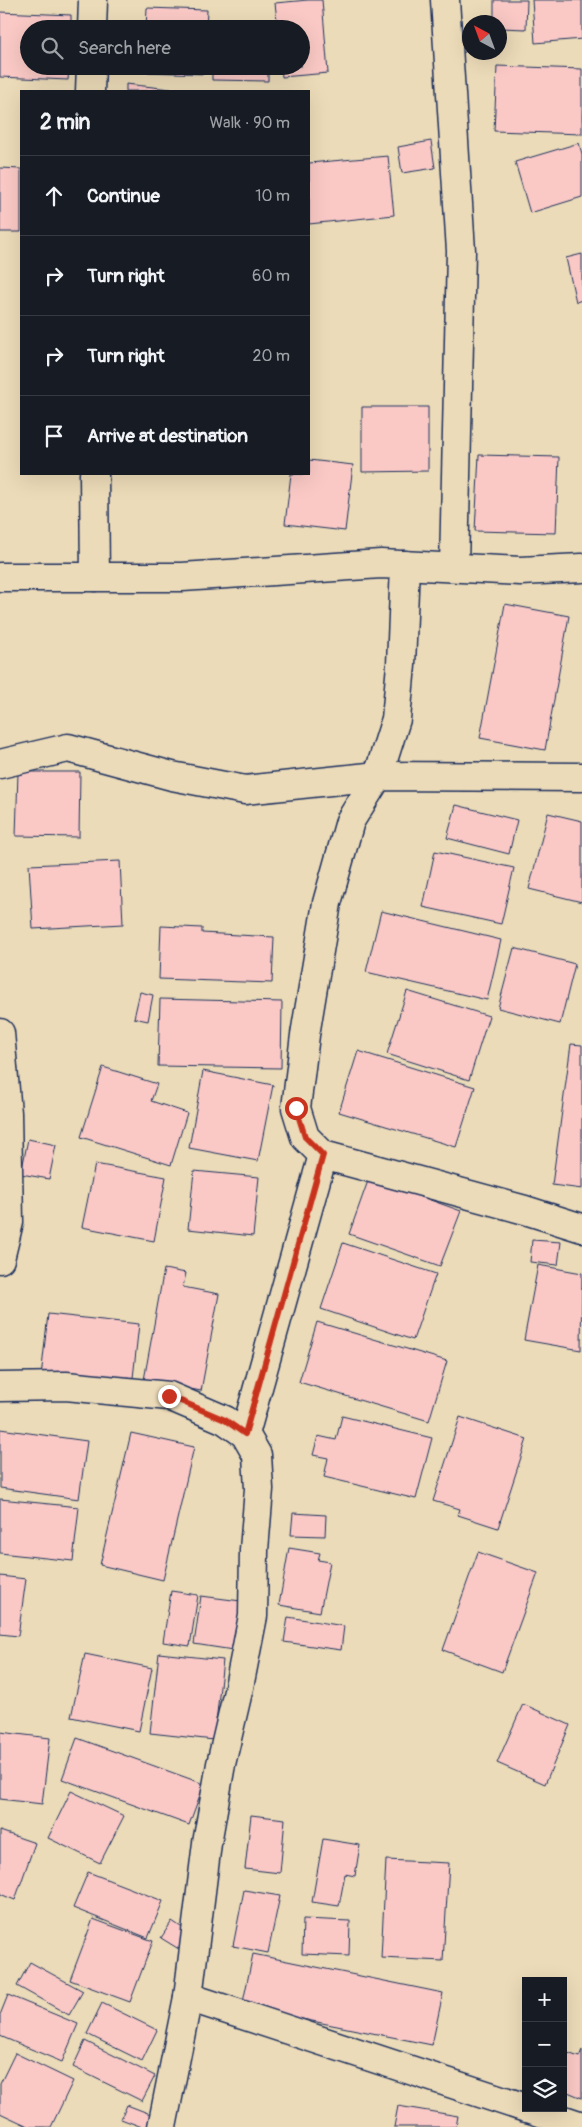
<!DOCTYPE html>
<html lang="en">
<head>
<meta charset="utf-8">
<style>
	:root { --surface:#171b24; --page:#242831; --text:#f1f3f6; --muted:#9ea1a6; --line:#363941 }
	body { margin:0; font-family:Pangolin,sans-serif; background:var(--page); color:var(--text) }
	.controls { position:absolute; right:15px; bottom:15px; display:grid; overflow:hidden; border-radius:0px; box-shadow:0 5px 20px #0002 }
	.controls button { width:45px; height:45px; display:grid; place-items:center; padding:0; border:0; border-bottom:1px solid var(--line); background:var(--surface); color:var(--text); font:25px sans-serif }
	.compass { position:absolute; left:462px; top:15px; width:45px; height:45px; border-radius:50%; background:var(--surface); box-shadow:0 5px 20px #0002; rotate:319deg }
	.stop { position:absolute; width:15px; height:15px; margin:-11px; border:4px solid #c8321e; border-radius:50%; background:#fff }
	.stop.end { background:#c8321e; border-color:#fff; box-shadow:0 1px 5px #0008 }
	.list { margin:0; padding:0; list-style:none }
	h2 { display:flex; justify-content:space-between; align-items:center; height:65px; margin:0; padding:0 20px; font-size:21px }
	h2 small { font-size:16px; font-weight:400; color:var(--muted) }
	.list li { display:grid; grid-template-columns:32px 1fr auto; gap:15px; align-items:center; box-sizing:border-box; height:80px; padding:0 20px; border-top:1px solid var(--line) }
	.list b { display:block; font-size:19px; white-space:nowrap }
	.list em { font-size:16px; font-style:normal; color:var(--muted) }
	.icon { flex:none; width:28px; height:28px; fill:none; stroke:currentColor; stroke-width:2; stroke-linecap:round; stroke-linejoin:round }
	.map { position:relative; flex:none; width:582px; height:2127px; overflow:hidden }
	.search { position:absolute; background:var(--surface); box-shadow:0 5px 20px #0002; left:20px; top:20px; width:290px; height:55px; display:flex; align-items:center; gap:12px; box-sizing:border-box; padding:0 18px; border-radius:28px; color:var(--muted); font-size:19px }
	.panel { position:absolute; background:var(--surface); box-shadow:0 5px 20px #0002; left:20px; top:90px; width:290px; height:385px; border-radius:0px }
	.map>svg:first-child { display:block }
	.building { fill:#fac9c5; stroke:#1b2f5e }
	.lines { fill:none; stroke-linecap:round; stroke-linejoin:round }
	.minor-casing { stroke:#1b2f5e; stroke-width:31 }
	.minor { stroke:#ecdbb8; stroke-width:28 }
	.route { stroke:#c8321e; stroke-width:6 }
</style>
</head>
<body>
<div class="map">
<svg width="582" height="2127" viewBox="0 0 582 2127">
	<rect width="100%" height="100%" fill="#ecdbb8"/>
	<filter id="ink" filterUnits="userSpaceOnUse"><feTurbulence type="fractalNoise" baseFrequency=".02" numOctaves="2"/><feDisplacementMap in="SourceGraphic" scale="10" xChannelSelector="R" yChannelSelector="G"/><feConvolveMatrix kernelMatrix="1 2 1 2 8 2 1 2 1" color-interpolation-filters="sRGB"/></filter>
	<g filter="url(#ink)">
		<g class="building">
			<polygon points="308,0 322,0 328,73 282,77 281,66 301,66 301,29 278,29 275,3"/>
			<polygon points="494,0 527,0 526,29 500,28 500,22 494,22"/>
			<polygon points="532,0 582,0 582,39 535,43"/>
			<polygon points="147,8 207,10 206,29 146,29"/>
			<polygon points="0,12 71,15 71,29 29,29 29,66 69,66 68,80 0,77"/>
			<polygon points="213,22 269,23 269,29 213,29"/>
			<polygon points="145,66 205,66 204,74 145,72"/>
			<polygon points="212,66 268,66 268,81 212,80"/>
			<polygon points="497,66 582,69 582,134 494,131"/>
			<polygon points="126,84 189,91 126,91"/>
			<polygon points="431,141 435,168 402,173 398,147"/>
			<polygon points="579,143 582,154 582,197 530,213 515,162"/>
			<polygon points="388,156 394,215 309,224 309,163"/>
			<polygon points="0,168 21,169 21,232 0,232"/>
			<polygon points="582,254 582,300 576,302 566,258"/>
			<polygon points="362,407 428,407 428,471 362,472"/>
			<polygon points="479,455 559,457 556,533 475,531"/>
			<polygon points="309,460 353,465 345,531 285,524 291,474 309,474"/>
			<polygon points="505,604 569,616 545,750 480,738"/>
			<polygon points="18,772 80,772 79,837 16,836"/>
			<polygon points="456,805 517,820 509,854 447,838"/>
			<polygon points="548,813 582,821 582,902 529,889"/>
			<polygon points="435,851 514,868 501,924 423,907"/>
			<polygon points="120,861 123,924 33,929 29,865"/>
			<polygon points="381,911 501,940 487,1000 366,972"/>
			<polygon points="161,926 202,928 202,933 274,937 272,983 159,979"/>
			<polygon points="514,948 575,964 560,1024 498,1008"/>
			<polygon points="407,991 489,1016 469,1080 387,1054"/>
			<polygon points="140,992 153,995 148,1021 134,1018"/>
			<polygon points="160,999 282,1002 281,1068 158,1066"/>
			<polygon points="571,1044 582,1045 582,1189 552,1185"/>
			<polygon points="358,1051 475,1087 456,1147 339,1112"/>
			<polygon points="103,1067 157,1084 151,1101 187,1113 171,1165 81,1137"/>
			<polygon points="203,1071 273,1085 258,1161 189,1148"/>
			<polygon points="28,1139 56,1145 49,1179 21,1174"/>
			<polygon points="95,1164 166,1177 154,1241 82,1227"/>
			<polygon points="194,1171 259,1177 253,1236 188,1229"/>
			<polygon points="369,1178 461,1211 440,1266 349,1234"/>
			<polygon points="532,1240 561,1242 558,1265 530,1262"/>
			<polygon points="343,1243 436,1274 413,1340 321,1309"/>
			<polygon points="538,1265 582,1273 581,1350 524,1340"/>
			<polygon points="164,1269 186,1273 183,1287 219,1294 201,1391 144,1380"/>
			<polygon points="48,1314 139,1324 132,1387 41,1377"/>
			<polygon points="317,1322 447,1361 429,1421 299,1382"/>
			<polygon points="342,1416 432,1438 416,1499 324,1477 328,1458 313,1455 318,1436 336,1440"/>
			<polygon points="460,1417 527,1439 498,1528 458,1515 460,1509 433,1501"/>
			<polygon points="0,1429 87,1441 79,1499 0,1488"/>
			<polygon points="131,1433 194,1447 163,1580 100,1565"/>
			<polygon points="0,1499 79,1507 73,1561 0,1553"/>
			<polygon points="293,1513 326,1515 325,1536 291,1535"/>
			<polygon points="289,1548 320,1553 318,1560 330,1562 320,1612 279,1605"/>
			<polygon points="478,1552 538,1573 502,1672 443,1650"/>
			<polygon points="0,1576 26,1579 18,1636 0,1634"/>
			<polygon points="171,1591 198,1595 190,1646 163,1642"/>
			<polygon points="201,1596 241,1601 233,1650 194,1644"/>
			<polygon points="288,1617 344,1626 341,1650 284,1642"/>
			<polygon points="159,1653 223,1660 214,1740 150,1733"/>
			<polygon points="85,1654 152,1668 139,1731 71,1717"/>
			<polygon points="523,1704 570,1725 545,1784 497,1763"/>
			<polygon points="0,1732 50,1738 42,1804 0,1799"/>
			<polygon points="77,1738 204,1784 189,1825 62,1779"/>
			<polygon points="71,1791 124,1816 100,1863 48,1838"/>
			<polygon points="251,1815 285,1819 280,1873 245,1869"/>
			<polygon points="0,1831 35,1843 15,1900 0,1894"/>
			<polygon points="323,1839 360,1845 355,1876 345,1874 339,1906 312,1902"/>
			<polygon points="386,1860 449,1863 443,1961 381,1958"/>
			<polygon points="88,1872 163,1901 148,1938 73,1908"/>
			<polygon points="244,1890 280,1896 268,1953 233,1946"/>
			<polygon points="93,1919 153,1941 130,2002 70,1980"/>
			<polygon points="303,1919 350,1921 349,1956 302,1954"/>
			<polygon points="172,1921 193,1935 182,1951 161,1938"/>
			<polygon points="253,1954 443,1993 432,2045 242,2007"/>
			<polygon points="30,1962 83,1991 69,2015 17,1986"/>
			<polygon points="8,1995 78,2024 62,2062 0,2036 0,2015"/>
			<polygon points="102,2003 157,2030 142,2061 87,2034"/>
			<polygon points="85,2041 155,2076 142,2101 73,2067"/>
			<polygon points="582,2050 582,2098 563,2090 565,2052 579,2057"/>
			<polygon points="15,2053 73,2081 51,2127 30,2127 0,2113 0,2084"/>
			<polygon points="127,2105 153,2115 148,2127 142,2127 121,2119"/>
			<polygon points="398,2106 458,2116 456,2127 394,2127"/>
		</g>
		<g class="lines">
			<defs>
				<g id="minor">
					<polyline points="445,0 461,251 454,567"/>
					<polyline points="92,29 93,0"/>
					<polyline points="90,91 91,66"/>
					<polyline points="94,474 95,577"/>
					<polyline points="405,565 401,665 396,719 378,776 350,821 327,903 305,1035 296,1108 305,1137 323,1155 525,1210 582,1228"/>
					<polyline points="0,577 182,577 381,564 520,571 582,568"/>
					<polyline points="0,764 68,748 172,776 245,790 378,776 582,777"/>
					<polyline points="0,1033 7,1113 9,1222 0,1259"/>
					<polyline points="0,1387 66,1386 169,1396 225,1420 245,1434 257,1455 259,1489 254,1550 253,1616 239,1687 221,1764 207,1843 188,1997 162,2127"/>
					<polyline points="245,1434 323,1155"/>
					<polyline points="188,1997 526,2108"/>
					<polyline points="528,2108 582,2126"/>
				</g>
			</defs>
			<use href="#minor" class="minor-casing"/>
			<use href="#minor" class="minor"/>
		</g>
	</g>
	<g class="lines" filter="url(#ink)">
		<polyline class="route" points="169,1396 225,1420 245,1434 323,1155 305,1137 296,1108"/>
	</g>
</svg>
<div class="controls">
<button>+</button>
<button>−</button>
<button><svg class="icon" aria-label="layers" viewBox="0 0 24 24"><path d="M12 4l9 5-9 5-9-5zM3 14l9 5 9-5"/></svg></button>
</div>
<svg class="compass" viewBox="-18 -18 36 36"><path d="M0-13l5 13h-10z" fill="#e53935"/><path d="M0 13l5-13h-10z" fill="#9ea1a6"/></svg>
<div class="stop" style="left:296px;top:1108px"></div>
<div class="stop end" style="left:169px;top:1396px"></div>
<div class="search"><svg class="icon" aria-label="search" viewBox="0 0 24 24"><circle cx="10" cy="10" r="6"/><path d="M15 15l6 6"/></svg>Search here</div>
<section class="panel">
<h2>2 min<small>Walk · 90 m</small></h2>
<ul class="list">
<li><svg class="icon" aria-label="ahead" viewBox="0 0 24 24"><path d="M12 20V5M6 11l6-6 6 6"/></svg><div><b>Continue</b></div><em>10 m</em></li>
<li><svg class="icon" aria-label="right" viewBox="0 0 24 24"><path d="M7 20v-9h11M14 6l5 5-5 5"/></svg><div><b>Turn right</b></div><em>60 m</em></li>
<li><svg class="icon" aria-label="right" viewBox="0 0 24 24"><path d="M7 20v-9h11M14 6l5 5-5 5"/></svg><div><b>Turn right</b></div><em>20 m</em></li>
<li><svg class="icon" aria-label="arrive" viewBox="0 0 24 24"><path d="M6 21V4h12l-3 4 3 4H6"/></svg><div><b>Arrive at destination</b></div></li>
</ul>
</section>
</div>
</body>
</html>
